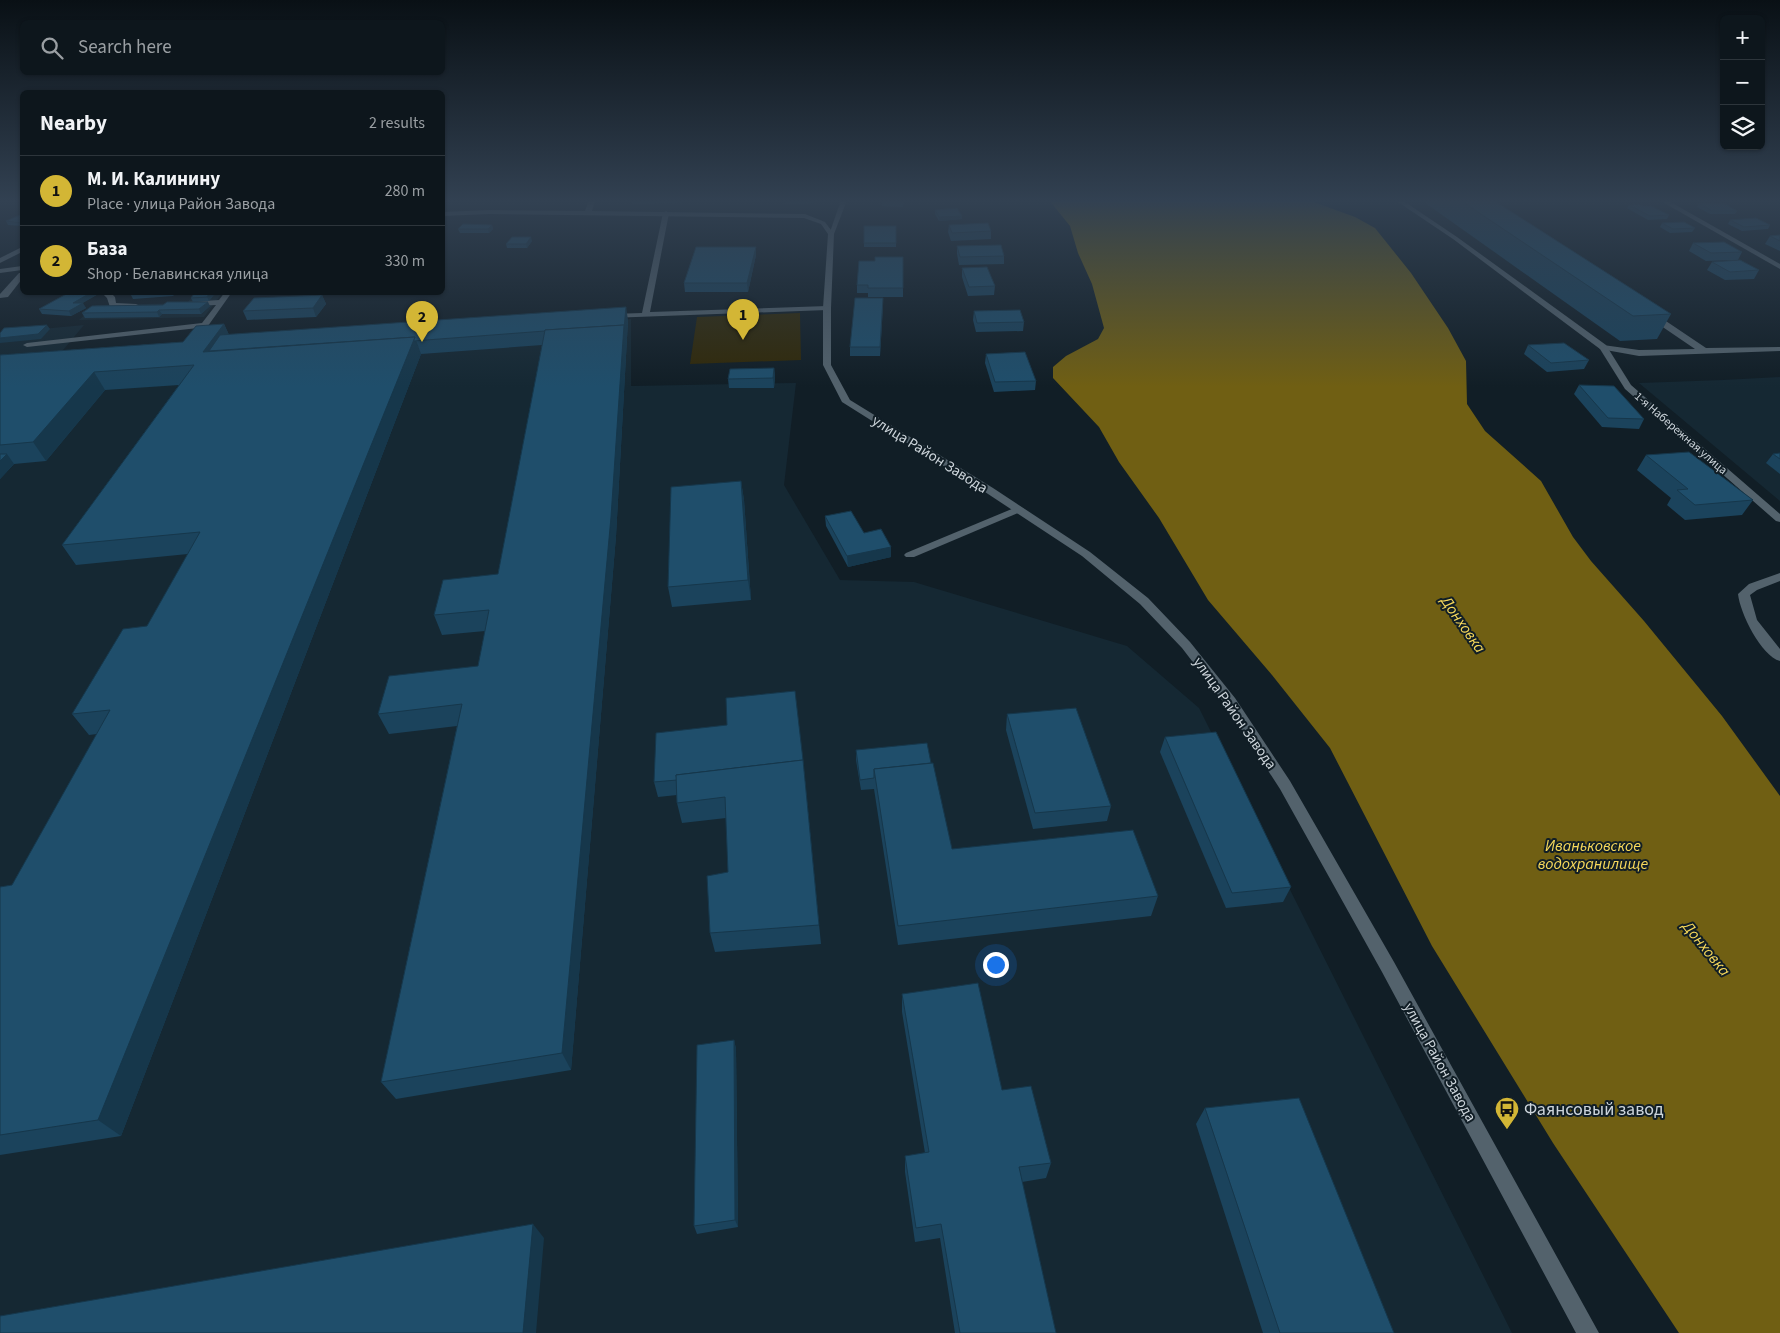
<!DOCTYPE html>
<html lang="en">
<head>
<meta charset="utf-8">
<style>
	:root { --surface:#0d161c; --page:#161f25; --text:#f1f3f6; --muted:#9a9fa3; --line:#2d353b; --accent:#d3b635 }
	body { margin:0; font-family:"Source Sans 3",sans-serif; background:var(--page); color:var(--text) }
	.controls { position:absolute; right:15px; top:15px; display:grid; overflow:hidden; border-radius:8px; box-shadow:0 1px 4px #0004 }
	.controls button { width:45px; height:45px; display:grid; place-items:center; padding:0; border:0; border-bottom:1px solid var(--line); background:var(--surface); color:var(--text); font:25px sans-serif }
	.you { position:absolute; left:995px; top:964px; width:18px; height:18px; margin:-12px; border:4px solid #fff; border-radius:50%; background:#1a73e8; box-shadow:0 0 0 8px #1a73e833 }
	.badge { display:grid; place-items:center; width:32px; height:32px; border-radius:50%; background:var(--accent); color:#111; font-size:16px; font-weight:700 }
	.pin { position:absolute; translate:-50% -41px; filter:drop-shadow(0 1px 2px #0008) }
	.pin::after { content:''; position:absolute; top:26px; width:18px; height:15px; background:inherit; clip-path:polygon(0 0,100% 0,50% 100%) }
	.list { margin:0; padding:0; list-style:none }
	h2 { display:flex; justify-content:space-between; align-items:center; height:65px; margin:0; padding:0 20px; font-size:21px }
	h2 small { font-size:16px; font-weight:400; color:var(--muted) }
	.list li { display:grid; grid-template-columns:32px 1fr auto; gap:15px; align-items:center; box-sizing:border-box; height:70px; padding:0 20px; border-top:1px solid var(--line) }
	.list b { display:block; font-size:19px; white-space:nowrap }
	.list p { margin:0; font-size:16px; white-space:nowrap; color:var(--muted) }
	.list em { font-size:16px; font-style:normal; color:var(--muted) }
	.icon { flex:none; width:28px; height:28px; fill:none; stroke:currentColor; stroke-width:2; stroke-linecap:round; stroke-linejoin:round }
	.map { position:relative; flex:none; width:1780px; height:1333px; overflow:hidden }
	.search { position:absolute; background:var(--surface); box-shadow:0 1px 4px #0004; left:20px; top:20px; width:425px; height:55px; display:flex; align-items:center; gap:12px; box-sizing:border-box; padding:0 18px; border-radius:8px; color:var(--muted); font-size:19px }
	.panel { position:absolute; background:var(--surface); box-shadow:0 1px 4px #0004; left:20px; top:90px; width:425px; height:205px; border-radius:8px }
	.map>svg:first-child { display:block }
	.built { fill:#152833 }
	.green { fill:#312908 }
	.water { fill:#705f13 }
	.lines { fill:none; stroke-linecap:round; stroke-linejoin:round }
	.lane { fill:#53626c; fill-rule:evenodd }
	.street { fill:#53626c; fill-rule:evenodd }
	.secondary { fill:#53626c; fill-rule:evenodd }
	.wall { fill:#1b435c }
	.shaded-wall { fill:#16374b }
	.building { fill:#1f4e6b; stroke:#16374b }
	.labels { text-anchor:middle; stroke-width:4; stroke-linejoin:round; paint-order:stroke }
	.far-street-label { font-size:12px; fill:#cdd5db; stroke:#111e26 }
	.street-label { font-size:15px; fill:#cdd5db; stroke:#111e26 }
	.water-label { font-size:16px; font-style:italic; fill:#f7d95b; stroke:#111e26 }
	.near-poi-label { font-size:18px; fill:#cdd5db; stroke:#111e26; text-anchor:start }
</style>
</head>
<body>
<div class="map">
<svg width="1780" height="1333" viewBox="0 0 1780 1333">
	<rect width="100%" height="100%" fill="#111e26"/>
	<g class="built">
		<polygon points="195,293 222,293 204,317 79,320 96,305 187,303"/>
		<polygon points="631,319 631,386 796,383 784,485 840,580 914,582 1127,646 1199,708 1512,1333 0,1333 0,333 84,325 49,367 236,345"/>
		<polygon points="1780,377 1780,501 1639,383 1723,380"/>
	</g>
	<polygon class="green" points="800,313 801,360 690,364 697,317"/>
	<polygon class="water" points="1049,200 1308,200 1355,217 1375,228 1411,273 1448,328 1466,361 1467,404 1485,431 1541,481 1573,537 1591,561 1644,621 1722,716 1780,796 1780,1333 1679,1333 1553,1143 1432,946 1330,748 1272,675 1208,600 1159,518 1119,462 1099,427 1053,378 1053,367 1066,356 1098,339 1104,328 1092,284 1078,253 1070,226"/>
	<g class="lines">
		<g class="lane">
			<polygon points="666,211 669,213 650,312 827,306 831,308 827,310 609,318 608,316 612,314 642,313 663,213"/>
			<polygon points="101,292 110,292 115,297 116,303 136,304 140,306 136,308 110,307 107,298"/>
			<polygon points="225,292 232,292 203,333 197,333 198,328 27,347 23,345 27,343 202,323 216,305 191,306 188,306 188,302 219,300"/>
			<polygon points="1648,313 1654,313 1706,348 1780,347 1780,351 1639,356 1600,349 1599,347 1603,345 1639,350 1695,349 1648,317"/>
			<polygon points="1019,506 1024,509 1023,511 914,557 906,557 904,555 906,553"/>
		</g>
		<g class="street">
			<polygon points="841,200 847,200 834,234 829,235"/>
			<polygon points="1395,200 1402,200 1457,237 1606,345 1631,385 1780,514 1780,522 1776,521 1625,389 1600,349 1453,239"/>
			<polygon points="22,247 22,252 0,263 0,258"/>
			<polygon points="19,273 22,273 22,279 8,297 0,298 0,294"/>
			<path d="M1780,573v8l-23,9 -7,5 7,25 23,29v12c-19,-5 -40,-48 -42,-67l11,-10z"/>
		</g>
		<g class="secondary">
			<polygon points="589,200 595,200 592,211 805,214 825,222 834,234 831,308 831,365 850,400 993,488 1090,552 1148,598 1190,642 1235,698 1290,781 1394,962 1599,1333 1576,1333 1382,972 1280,789 1225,704 1182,648 1140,604 1082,556 985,492 842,402 823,365 823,308 828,234 821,224 804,218 489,214 442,216 442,212 489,210 585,211"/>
			<polygon points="1659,200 1667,200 1780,264 1780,269"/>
			<polygon points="22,266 22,270 0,273 0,269"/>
		</g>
	</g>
	<g class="wall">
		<polygon points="631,200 721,200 721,201 632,204"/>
		<polygon points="785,200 814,200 814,203 785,204"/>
		<polygon points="882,200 904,200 903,207 882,206"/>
		<polygon points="1421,200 1493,200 1671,314 1657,339 1620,341"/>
		<polygon points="1699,203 1737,211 1735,214 1710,214 1697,207"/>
		<polygon points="1629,205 1643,206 1669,215 1667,219 1648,220 1627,208"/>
		<polygon points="935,210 962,216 962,219 939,221 935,214"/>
		<polygon points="22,215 22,226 8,225 6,221"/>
		<polygon points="1730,220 1770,225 1768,229 1742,231 1728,224"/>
		<polygon points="1662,223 1695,228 1692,232 1670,233 1660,227"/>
		<polygon points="492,225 493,229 489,233 460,233 458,229"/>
		<polygon points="949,225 991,231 991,239 951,241 948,232"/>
		<rect x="864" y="226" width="32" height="21"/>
		<polygon points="1780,235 1780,251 1765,244 1770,236"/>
		<polygon points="532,241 527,248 507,248 506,244"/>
		<polygon points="1693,243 1742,252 1738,260 1706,261 1689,251"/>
		<polygon points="957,246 1004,256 1004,264 959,265 957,254"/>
		<polygon points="756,247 756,255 748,292 685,292 684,283"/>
		<polygon points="903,257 903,297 868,297 868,293 857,293 857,285 875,261"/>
		<polygon points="1712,262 1759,270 1754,279 1725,280 1707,270"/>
		<polygon points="962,268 995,286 994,295 968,296 962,277"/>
		<polygon points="70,292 99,292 100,293 82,303 86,308 71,316 42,314 39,309"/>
		<polygon points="133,292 176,292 173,296 133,299 131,295"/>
		<polygon points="195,292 216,292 209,301 196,302 210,306 201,314 162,314 159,317 85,318 82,313 193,302 191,298"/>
		<polygon points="322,295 326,304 316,317 247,320 243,311"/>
		<polygon points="883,298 880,356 850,356 850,347"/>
		<polygon points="974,311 1024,322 1023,331 976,332 973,320"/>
		<polygon points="628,320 616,536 571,1070 396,1099 381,1082 457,726 389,734 378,714 478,666 485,631 442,635 434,615 498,574 542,345 421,354 121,1136 0,1155 0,887 12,885 97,734 89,735 72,714 147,626 188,554 76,565 62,545 179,385 105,390 46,461 14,464 0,479 0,355 183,342 224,324 229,335"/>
		<polygon points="1528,345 1589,360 1584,369 1547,372 1524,354"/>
		<polygon points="986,354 1036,381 1035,390 994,392 985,363"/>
		<polygon points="774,368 775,377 774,388 729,388 728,379"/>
		<polygon points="1579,385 1644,419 1639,429 1602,427 1574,394"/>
		<polygon points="1780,453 1780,474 1766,463 1773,454"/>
		<polygon points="1646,455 1753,500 1742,515 1685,520 1667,505 1671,498 1637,470"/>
		<polygon points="741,481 744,500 751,600 672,607 668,587"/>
		<polygon points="825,516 864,533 891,547 891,557 848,567 826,526"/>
		<polygon points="1007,714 1111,806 1107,821 1033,829 1006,730"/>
		<polygon points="1165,737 1291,887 1283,902 1226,908 1160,752"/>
		<polygon points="856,750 931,763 952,849 1158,896 1151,916 898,945 874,789 861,790 856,760"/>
		<polygon points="803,760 821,944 715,952 710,933 728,872 726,818 682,823 677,803 677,795 658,797 654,782"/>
		<polygon points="902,994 1002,1090 1051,1163 1046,1178 1022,1182 1056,1333 955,1333 940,1238 915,1242 905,1172 905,1156 925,1153 902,1012"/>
		<polygon points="734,1040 736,1049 738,1227 697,1234 694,1226"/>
		<polygon points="1205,1108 1394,1333 1263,1333 1196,1124"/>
	</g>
	<g class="shaded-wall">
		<polygon points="962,216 962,219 939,221 939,217"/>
		<polygon points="492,225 493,229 489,233 488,229"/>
		<polygon points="531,237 532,241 527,248 526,244"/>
		<polygon points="756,247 756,255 748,292 747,283"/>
		<polygon points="92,292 99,292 100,293 76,307 73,303"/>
		<polygon points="172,292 176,292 173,296"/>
		<polygon points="210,292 216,292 209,301 207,297"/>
		<polygon points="322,295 326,304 316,317 313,308"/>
		<polygon points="883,298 883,307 880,356 880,347"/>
		<polygon points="208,302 210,306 201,314 199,309"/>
		<polygon points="83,303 86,308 71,316 69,311"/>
		<polygon points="626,307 628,320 616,536 571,1070 562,1053 624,325"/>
		<polygon points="159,310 162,314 159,317 157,312"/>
		<polygon points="224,324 232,341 223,355 203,352"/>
		<polygon points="47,325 50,329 41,339 0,343 0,338"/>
		<polygon points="415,337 421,354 121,1136 98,1120"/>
		<polygon points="774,368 775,377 774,388 773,378"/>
		<polygon points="94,372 105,390 46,461 33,442"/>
		<polygon points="7,454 14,464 0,479 0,461"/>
		<polygon points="741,481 744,500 751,600 748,580"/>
		<polygon points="891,547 891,557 848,567 847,556"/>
		<polygon points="734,1040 736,1049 738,1227 735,1220"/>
		<polygon points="533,1224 544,1238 536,1333 523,1333"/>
	</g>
	<g class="building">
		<polygon points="1460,200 1493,200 1671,314 1633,316"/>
		<polygon points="1699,203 1724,203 1737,211 1712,211"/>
		<polygon points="1639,204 1643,206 1651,206 1669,215 1650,216 1629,205"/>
		<polygon points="957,208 962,216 939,217 935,210"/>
		<polygon points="20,215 22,215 22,223 6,221"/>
		<polygon points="1756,218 1770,225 1744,227 1730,220"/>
		<polygon points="1684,222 1695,228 1673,229 1662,223"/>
		<polygon points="988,223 991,231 952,233 949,225"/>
		<polygon points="463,224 492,225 488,229 458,229"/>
		<rect x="864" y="226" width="32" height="17"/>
		<polygon points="1780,235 1780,241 1770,236"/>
		<polygon points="512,237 531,237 526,244 506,244"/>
		<polygon points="1724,242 1742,252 1711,253 1693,243"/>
		<polygon points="1001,245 1004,256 960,257 957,246"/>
		<polygon points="696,247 756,247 747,283 684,283"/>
		<polygon points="875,257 903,257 903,288 868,288 868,285 857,285 859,261 875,261"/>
		<polygon points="1740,260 1759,270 1730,272 1712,262"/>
		<polygon points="987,267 995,286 969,287 962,268"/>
		<polygon points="70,292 92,292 73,303 83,303 69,311 39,309"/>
		<polygon points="133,292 160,292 131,295"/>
		<polygon points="195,292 210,292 207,297 191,298"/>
		<polygon points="322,295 313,308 243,311 254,298"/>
		<polygon points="855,298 883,298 880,347 850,347"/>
		<polygon points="167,302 208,302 199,309 159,310 157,312 82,313 92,306 163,305"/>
		<polygon points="626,307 624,329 624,325 545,330 545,331 413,341 415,337 209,351 220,335"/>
		<polygon points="1020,310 1024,322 977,323 974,311"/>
		<polygon points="224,324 203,352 415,337 98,1120 0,1135 0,887 12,885 110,710 72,714 123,629 147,626 200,532 62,545 194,365 94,372 33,442 0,445 0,355 183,342 196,326"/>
		<polygon points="47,325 38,334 0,338 0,333 4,328"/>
		<polygon points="624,325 611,517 562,1053 381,1082 462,704 378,714 389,676 478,666 489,610 434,615 443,580 498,574 545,330"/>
		<polygon points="1564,343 1589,360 1551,363 1528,345"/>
		<polygon points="1025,352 1036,381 995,382 986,354"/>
		<polygon points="774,368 773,378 728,379 730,369"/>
		<polygon points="1579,385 1614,386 1644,419 1608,418"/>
		<polygon points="1689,452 1753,500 1695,505 1677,490 1688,489 1646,455"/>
		<polygon points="1780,453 1780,459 1773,454"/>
		<polygon points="0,454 7,454 0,461"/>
		<polygon points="741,481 748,580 668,587 671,487"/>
		<polygon points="851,511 864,533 881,529 891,547 847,556 825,516"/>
		<polygon points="795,691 803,760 676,775 677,780 654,782 656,733 727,725 726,698"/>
		<polygon points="1076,708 1111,806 1035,813 1007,714"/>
		<polygon points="1216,732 1291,887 1232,893 1165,737"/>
		<polygon points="927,743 931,763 874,769 874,778 860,780 856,750"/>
		<polygon points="803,760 819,925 710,933 707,876 728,872 725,797 677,803 676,775"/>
		<polygon points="933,763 952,849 1133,830 1158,896 898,926 874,769"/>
		<polygon points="978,983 1002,1090 1031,1086 1051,1163 1019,1167 1056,1333 960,1333 941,1224 916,1228 905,1156 929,1152 902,994"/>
		<polygon points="734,1040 735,1220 694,1226 697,1045"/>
		<polygon points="1299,1098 1394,1333 1280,1333 1205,1108"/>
		<polygon points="533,1224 523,1333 0,1333 0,1316"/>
	</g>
	<linearGradient id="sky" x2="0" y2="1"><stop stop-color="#091015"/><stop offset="0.52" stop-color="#324152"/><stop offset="1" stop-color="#324152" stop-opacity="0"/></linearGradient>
	<rect width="1780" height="387" fill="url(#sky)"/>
	<defs>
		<symbol id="bus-pin" viewBox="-11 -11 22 30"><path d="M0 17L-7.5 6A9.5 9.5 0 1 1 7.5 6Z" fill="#d3b635" stroke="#111e26"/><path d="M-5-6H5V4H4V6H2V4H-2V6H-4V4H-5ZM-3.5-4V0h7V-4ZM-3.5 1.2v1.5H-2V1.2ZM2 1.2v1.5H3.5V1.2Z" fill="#111"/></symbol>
	</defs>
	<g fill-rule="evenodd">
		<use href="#bus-pin" x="1493" y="1095" width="28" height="38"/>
	</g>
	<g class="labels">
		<g class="far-street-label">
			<text transform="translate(1681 433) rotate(41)" y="4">1-я Набережная улица</text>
		</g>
		<g class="street-label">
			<text transform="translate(930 454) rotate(32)" y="5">улица Район Завода</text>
			<text transform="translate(1235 713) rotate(55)" y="5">улица Район Завода</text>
			<text transform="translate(1440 1062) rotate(61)" y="5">улица Район Завода</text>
		</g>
		<g class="water-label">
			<text transform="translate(1464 624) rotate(55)" y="6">Донховка</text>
			<text x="1593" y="851">Иваньковское<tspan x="1593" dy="18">водохранилище</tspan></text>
			<text transform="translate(1707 948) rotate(51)" y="6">Донховка</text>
		</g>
		<g class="near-poi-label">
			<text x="1524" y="1115">Фаянсовый завод</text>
		</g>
	</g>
</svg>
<div class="controls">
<button>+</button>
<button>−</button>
<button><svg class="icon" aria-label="layers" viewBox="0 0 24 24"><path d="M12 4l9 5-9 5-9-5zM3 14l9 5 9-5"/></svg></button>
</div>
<div class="you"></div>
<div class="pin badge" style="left:743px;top:340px">1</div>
<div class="pin badge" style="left:422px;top:342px">2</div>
<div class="search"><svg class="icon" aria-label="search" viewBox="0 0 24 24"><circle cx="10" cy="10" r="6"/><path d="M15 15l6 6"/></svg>Search here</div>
<section class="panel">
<h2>Nearby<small>2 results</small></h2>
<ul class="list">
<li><span class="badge">1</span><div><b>М. И. Калинину</b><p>Place · улица Район Завода</p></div><em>280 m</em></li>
<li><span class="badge">2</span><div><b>База</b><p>Shop · Белавинская улица</p></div><em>330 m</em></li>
</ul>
</section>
</div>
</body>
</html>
